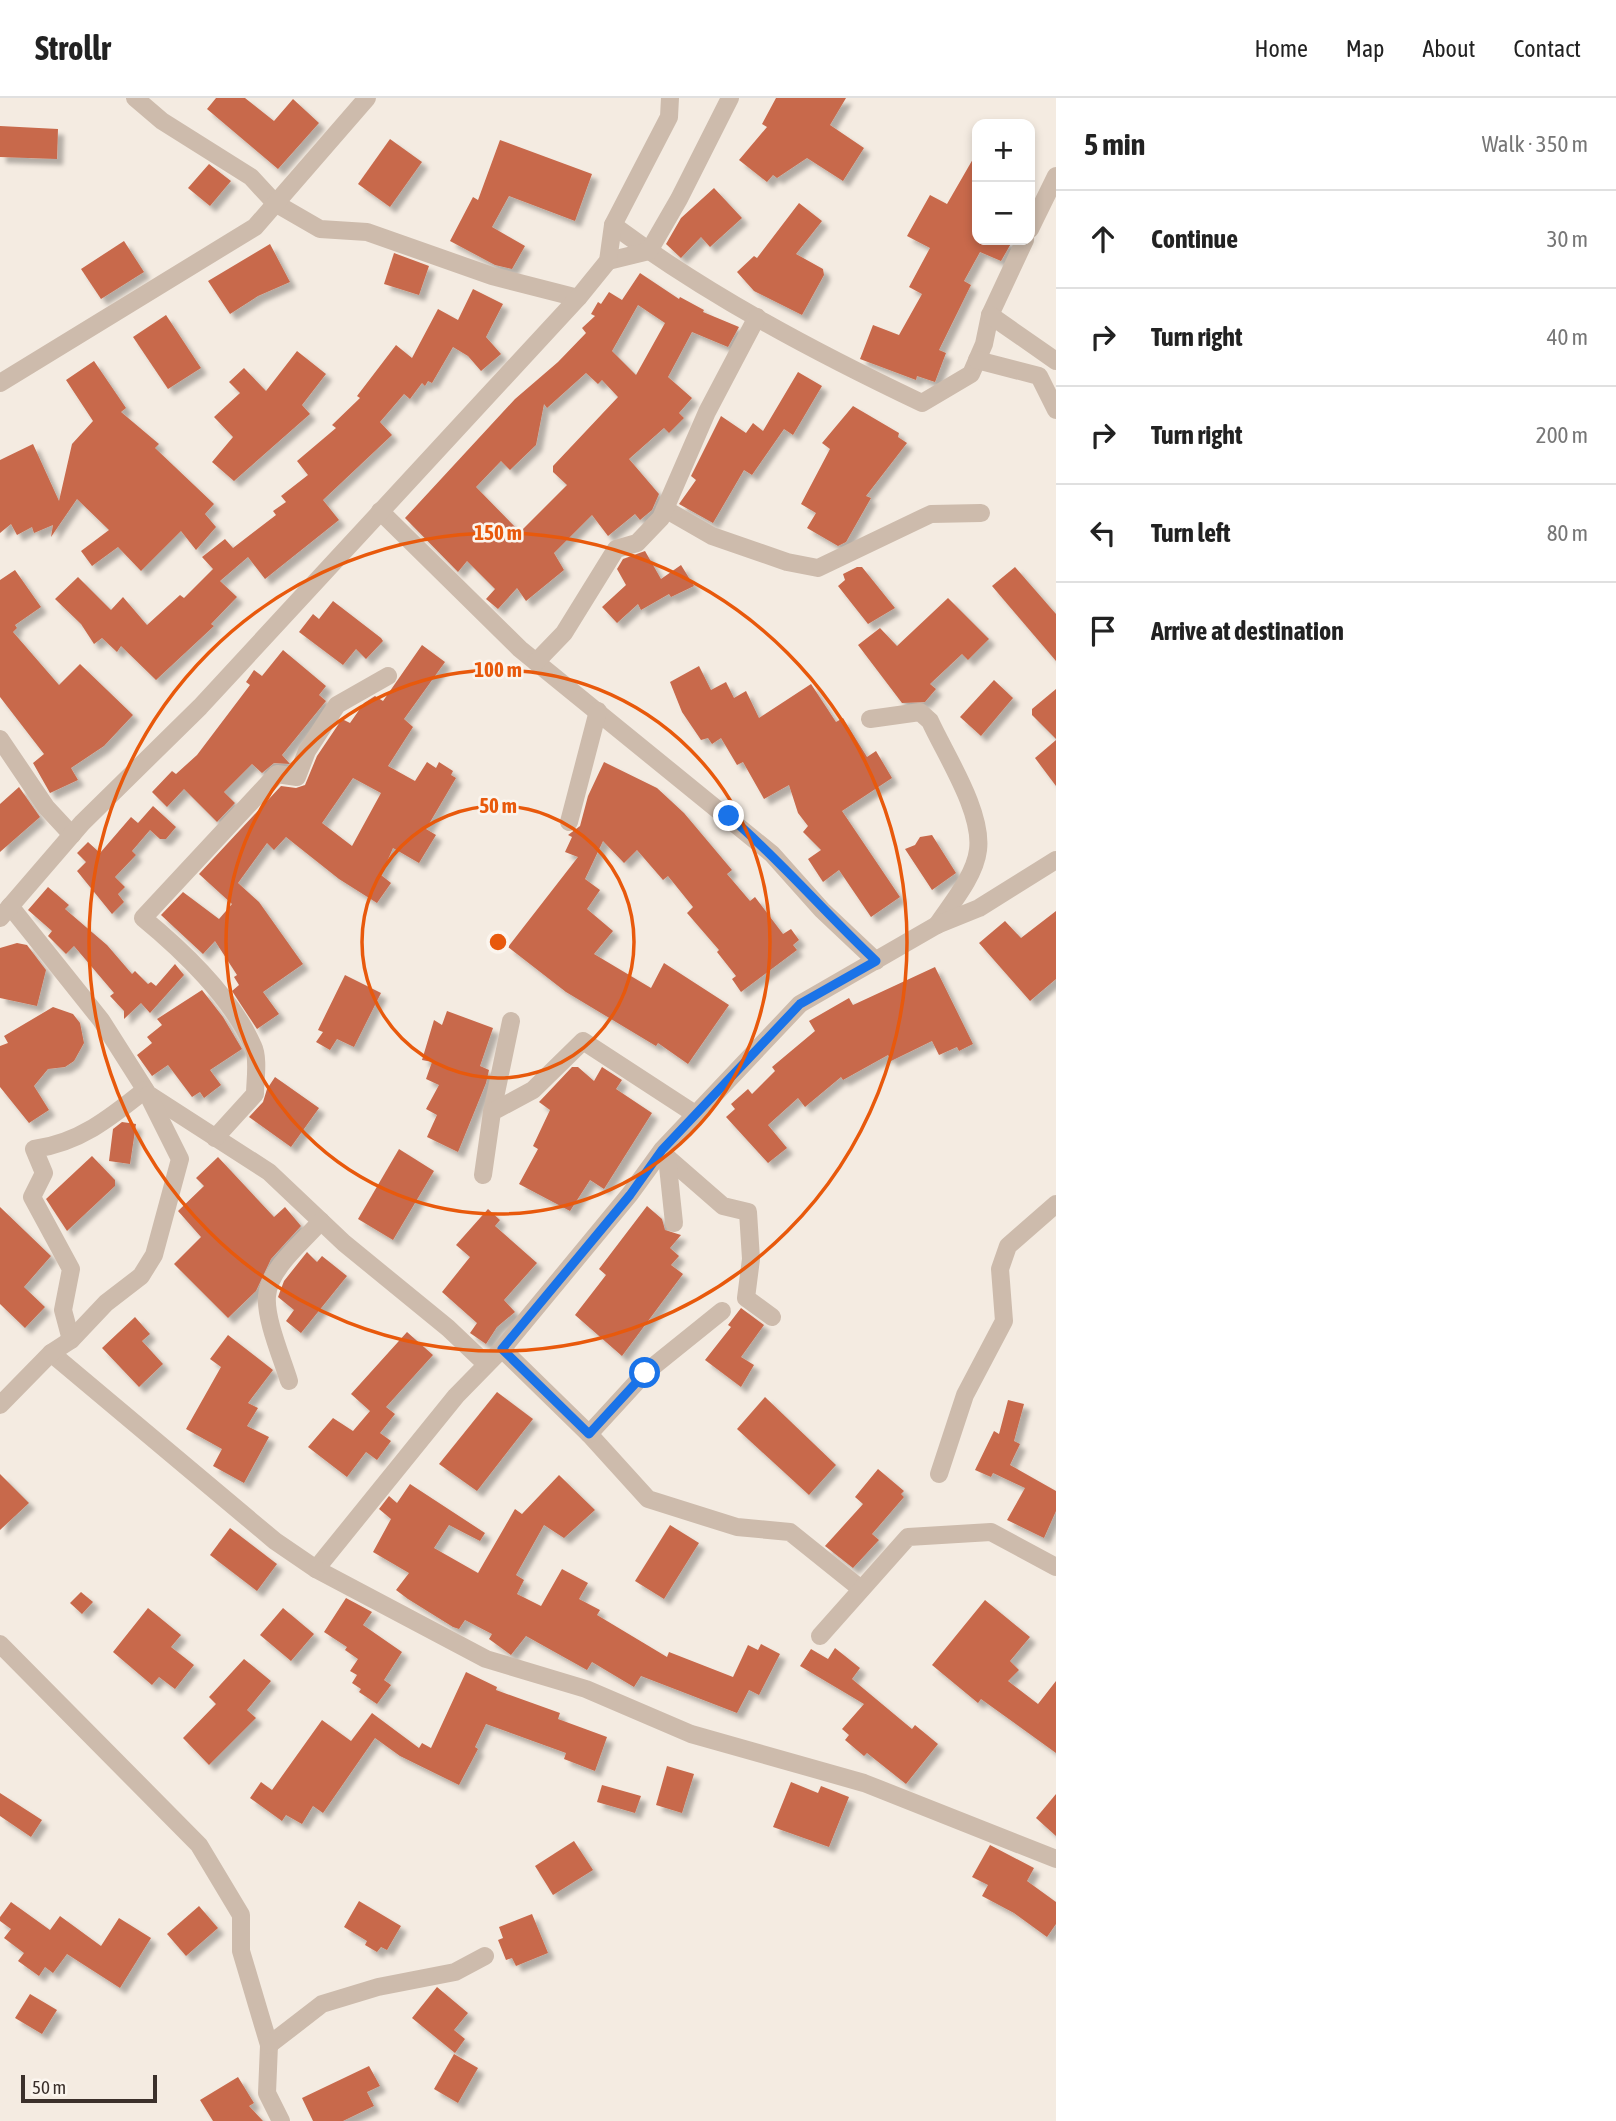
<!DOCTYPE html>
<html lang="en">
<head>
<meta charset="utf-8">
<style>
	:root { --surface:#fff; --page:#f2f2f2; --text:#222; --muted:#767676; --line:#e0e0e0 }
	body { margin:0; font-family:"Asap Condensed",sans-serif; background:var(--page); color:var(--text) }
	.controls { position:absolute; right:21px; top:21px; display:grid; overflow:hidden; border-radius:14px; box-shadow:0 4px 10px #0003 }
	.controls button { width:63px; height:63px; display:grid; place-items:center; padding:0; border:0; border-bottom:2px solid var(--line); background:var(--surface); color:var(--text); font:35px sans-serif }
	.scale { position:absolute; left:21px; bottom:18px; width:136px; box-sizing:border-box; padding-left:7px; border:4px solid #3b302b; border-top:0; font-size:19px; line-height:24px; white-space:nowrap; color:#3b302b; -webkit-text-stroke:5px #fbf5ee; paint-order:stroke }
	.stop { position:absolute; width:21px; height:21px; margin:-16px; border:5px solid #1a73e8; border-radius:50%; background:#fff }
	.stop.end { background:#1a73e8; border-color:#fff; box-shadow:0 2px 7px #0008 }
	.list { margin:0; padding:0; list-style:none }
	h2 { display:flex; justify-content:space-between; align-items:center; height:91px; margin:0; padding:0 28px; font-size:30px }
	h2 small { font-size:23px; font-weight:400; color:var(--muted) }
	.list li { display:grid; grid-template-columns:46px 1fr auto; gap:21px; align-items:center; box-sizing:border-box; height:98px; padding:0 28px; border-top:2px solid var(--line) }
	.list b { display:block; font-size:26px; white-space:nowrap }
	.list em { font-size:23px; font-style:normal; color:var(--muted) }
	.icon { flex:none; width:38px; height:38px; fill:none; stroke:currentColor; stroke-width:2; stroke-linecap:round; stroke-linejoin:round }
	.map { position:relative; flex:none; width:1056px; height:2023px; overflow:hidden }
	header { display:flex; align-items:center; gap:42px; box-sizing:border-box; height:98px; padding:0 35px; background:var(--surface); border-bottom:2px solid var(--line) }
	header strong { font-size:33px }
	nav { display:flex; gap:38px; margin-inline-start:auto; font-size:24px }
	main { display:flex }
	aside { flex:1; background:var(--surface) }
	.map>svg:first-child { display:block }
	.building { fill:#c8694b; fill-rule:evenodd; filter:url(#shadow) }
	.lines { fill:none; stroke-linecap:round; stroke-linejoin:round }
	.minor { stroke:#cdbbac; stroke-width:18 }
	.route { stroke:#1a73e8; stroke-width:9 }
	.ring { fill:none; stroke:#e8590c; stroke-width:3.5 }
	.centre { fill:#e8590c; stroke:#fbf5ee; stroke-width:3.5 }
	.ring-label { font-size:21px; text-anchor:middle; font-weight:bold; fill:#e8590c; stroke:#fbf5ee; stroke-width:5; stroke-linejoin:round; paint-order:stroke }
</style>
</head>
<body>
<header>
<strong>Strollr</strong>
<nav><a>Home</a><a>Map</a><a>About</a><a>Contact</a></nav>
</header>
<main>
<div class="map">
<svg width="1056" height="2023" viewBox="0 0 1056 2023">
	<defs>
		<filter id="shadow"><feDropShadow dx="6" dy="6" stdDeviation="2" flood-color="#0004"/></filter>
	</defs>
	<rect width="100%" height="100%" fill="#f4ebe1"/>
	<g class="building">
		<polygon points="216,0 245,0 274,23 293,1 319,25 278,71 207,11"/>
		<polygon points="776,0 846,0 830,27 864,50 843,83 807,60 777,80 773,77 767,84 739,62 767,29 762,26"/>
		<polygon points="0,28 58,31 57,61 0,59"/>
		<polygon points="390,41 422,64 390,109 358,86"/>
		<polygon points="500,42 592,76 575,123 509,98 492,129 525,148 512,171 495,167 450,143 473,99 478,102"/>
		<polygon points="977,54 977,142 1013,142 1001,163 980,154 964,183 971,187 939,252 946,255 935,284 917,278 916,282 860,261 873,227 899,237 922,196 909,189 930,150 907,138 930,97 947,106"/>
		<polygon points="209,66 231,83 210,108 188,90"/>
		<polygon points="714,90 742,120 710,149 701,139 681,160 666,146 681,120"/>
		<polygon points="799,105 822,123 796,156 823,171 824,177 802,217 754,193 737,174 754,158 757,160"/>
		<polygon points="124,143 144,174 101,201 81,171"/>
		<polygon points="270,146 290,184 258,198 230,216 208,183"/>
		<polygon points="394,155 429,168 419,197 384,186"/>
		<path d="M640,175l39,26 1,-2 24,13 -1,2 36,15 -11,20 -36,-15 -24,45 24,21 -13,15 5,5 -15,15 -5,-5 -35,31 30,35 -7,16 -12,10 -5,-6 -27,22 -16,-21 -38,38 10,17 -38,31 -9,-13 -19,21 -12,-10 9,-10 -28,-28 -9,11 -53,-54 110,-119 43,-37 28,-29 -4,-5 13,-12 -4,-2 7,-12 3,2 8,-12 13,8zM638,207l27,18 -29,52 -24,-24zM586,275l12,11 4,-4 16,17 -65,69v6l14,13 -47,47 -44,-45 25,-26 9,9 26,-25 8,-41 3,4z"/>
		<polygon points="473,191 503,206 486,239 501,256 481,273 468,258 453,249 432,285 428,283 425,288 422,285 410,301 404,296 380,324 392,337 323,402 339,422 265,481 248,459 220,483 237,499 211,526 214,528 156,582 121,548 117,554 102,540 94,546 81,526 55,501 78,479 111,512 123,499 147,527 180,497 184,500 213,471 202,459 225,441 233,450 276,417 273,413 286,404 281,398 308,377 297,363 336,330 332,327 360,300 357,298 396,247 412,260 438,211 458,222"/>
		<polygon points="166,217 201,270 168,291 133,239"/>
		<polygon points="297,253 326,276 302,307 310,316 234,383 212,364 233,339 214,319 240,295 229,284 244,270 266,293"/>
		<polygon points="94,263 126,310 121,314 159,346 155,350 214,406 205,416 216,429 196,452 181,433 141,473 118,449 92,468 81,453 109,432 77,401 51,439 53,427 34,435 32,429 17,437 11,426 0,435 0,362 33,346 59,403 72,346 93,323 66,282"/>
		<polygon points="798,274 822,288 793,337 784,331 752,377 744,372 713,425 679,406 696,382 691,378 721,318 746,335 753,325 763,333"/>
		<polygon points="853,308 899,335 898,339 907,345 866,398 871,400 846,444 838,448 807,430 816,415 801,406 830,351 822,345"/>
		<polygon points="645,453 661,481 681,467 694,488 671,499 669,496 641,512 638,506 617,525 602,509 626,487 617,471 623,461"/>
		<polygon points="857,469 862,469 895,510 868,526 838,488 845,482 843,476"/>
		<polygon points="1015,469 1056,516 1056,563 992,488"/>
		<polygon points="15,472 41,509 15,527 17,530 13,534 59,587 80,566 133,617 104,648 71,670 78,682 50,695 33,665 44,656 0,599 0,482"/>
		<polygon points="948,500 989,541 968,562 962,556 930,586 936,591 925,604 902,605 858,547 880,530 897,548"/>
		<polygon points="333,503 381,540 383,543 366,561 356,551 343,567 299,534 313,516 319,521"/>
		<path d="M422,547l23,17 -41,57 9,8 -25,39 27,15 12,-19 9,6 3,-6 14,9 -2,4 5,3 -30,51 10,6 -17,28 -26,-15 -12,27 10,8 -14,20 -38,-24 -53,-42 -12,13 -7,-7 -29,40 21,19 44,62 -40,28 16,22 -22,15 -25,-38 7,-6 -5,-8 3,-2 -22,-34 -12,13 -42,-39 22,-23 36,27 13,-15 -33,-30 82,-88 15,2 9,-3 12,-29 25,-37 8,4 14,-20 11,-7 8,5zM353,680l28,15 -29,53 -30,-23z"/>
		<polygon points="283,552 326,588 319,597 326,603 282,657 290,666 274,665 262,675 252,666 224,694 235,705 217,724 184,691 167,709 152,694 172,673 176,676 197,657 250,587 246,584 254,572 262,578"/>
		<polygon points="699,568 711,592 726,584 734,600 746,593 759,620 811,586 836,624 843,620 867,659 876,653 892,680 842,713 900,799 871,819 839,772 823,784 808,761 821,752 803,734 808,728 798,715 789,687 764,701 743,664 737,667 721,640 712,646 708,640 701,642 682,614 670,584"/>
		<polygon points="994,582 1013,600 981,638 960,619"/>
		<polygon points="1056,591 1056,641 1032,617 1032,611"/>
		<polygon points="1056,642 1056,688 1035,660"/>
		<polygon points="604,664 657,690 684,715 732,772 727,776 750,803 755,799 783,836 791,831 799,842 793,847 797,852 741,894 732,881 736,878 717,854 719,852 687,815 693,809 668,778 663,782 637,752 624,765 603,743 585,781 600,792 587,811 613,833 594,856 651,890 664,865 729,907 688,966 658,945 656,948 566,894 508,849 578,759 565,754 572,739 568,737 580,728 588,698"/>
		<polygon points="19,689 40,719 0,754 0,706"/>
		<polygon points="153,708 176,729 166,741 160,741 150,732 132,753 136,757 115,779 125,789 118,796 124,804 112,816 77,773 86,764 77,755 88,744 100,755 131,719 138,725"/>
		<polygon points="932,737 956,775 932,792 905,751 915,747 920,739"/>
		<polygon points="48,789 69,807 65,811 107,847 132,876 135,873 148,886 151,884 156,888 175,866 184,877 150,915 141,905 124,921 124,913 110,898 114,895 74,848 66,856 48,838 52,833 28,812"/>
		<polygon points="1056,813 1056,881 1030,903 979,845 1005,823 1021,840"/>
		<polygon points="17,845 27,847 46,872 37,908 0,900 0,850"/>
		<polygon points="935,869 973,946 959,953 957,949 939,957 932,943 891,963 888,957 843,982 841,979 805,1009 798,1000 768,1027 787,1050 768,1065 726,1019 735,1011 731,1006 748,991 752,996 775,973 772,969 815,933 809,923 849,900 853,907"/>
		<polygon points="345,877 381,895 354,949 337,941 330,952 316,944 323,934 318,932"/>
		<polygon points="202,892 223,919 242,951 210,972 221,987 204,1000 200,994 192,999 168,967 152,978 137,957 152,945 147,939 162,927 157,921"/>
		<polygon points="53,909 73,916 80,925 84,945 74,963 65,969 48,971 34,988 49,1012 29,1025 0,989 0,948 8,945 4,938"/>
		<polygon points="447,913 493,930 480,968 489,972 486,985 458,1054 427,1039 437,1017 426,1011 439,987 426,981 432,964 422,962 434,922 442,927"/>
		<polygon points="572,969 578,969 594,983 602,969 622,982 616,991 652,1015 604,1091 590,1082 570,1113 519,1086 538,1051 533,1048 550,1012 539,1004"/>
		<polygon points="275,979 319,1010 291,1049 249,1019 263,1004 267,991"/>
		<polygon points="122,1024 136,1026 130,1066 109,1063 113,1031"/>
		<polygon points="399,1051 434,1073 393,1142 358,1121"/>
		<polygon points="92,1058 115,1082 115,1088 67,1133 46,1101"/>
		<polygon points="218,1059 274,1119 285,1109 301,1128 271,1161 256,1193 228,1220 174,1166 201,1139 178,1113 204,1088 196,1080"/>
		<polygon points="647,1108 662,1121 665,1132 681,1137 670,1150 679,1158 671,1167 683,1176 622,1258 575,1217 606,1177 599,1171"/>
		<polygon points="0,1109 51,1158 24,1189 45,1209 25,1230 0,1206"/>
		<polygon points="488,1111 500,1122 495,1128 537,1165 504,1202 515,1214 497,1229 486,1246 470,1235 477,1225 442,1194 470,1159 456,1147"/>
		<polygon points="307,1154 317,1164 322,1158 347,1178 301,1235 286,1223 294,1212 278,1199 284,1183"/>
		<polygon points="741,1210 764,1227 741,1259 754,1267 741,1289 705,1262 731,1229 728,1227"/>
		<polygon points="135,1219 150,1236 142,1243 163,1266 139,1289 102,1250"/>
		<polygon points="407,1234 433,1257 386,1309 395,1316 380,1335 391,1343 377,1362 366,1354 347,1379 308,1349 333,1320 353,1333 370,1313 351,1296"/>
		<polygon points="228,1237 273,1272 248,1305 258,1310 247,1328 269,1339 244,1385 213,1368 222,1351 186,1331 221,1269 210,1261"/>
		<polygon points="497,1294 533,1321 477,1393 439,1366"/>
		<polygon points="765,1299 836,1367 809,1397 737,1331"/>
		<polygon points="1008,1302 1024,1306 1014,1343 1020,1346 1010,1367 1056,1393 1056,1413 1044,1440 1007,1422 1025,1390 993,1375 991,1379 975,1372 994,1333 999,1336"/>
		<polygon points="878,1371 904,1393 901,1396 904,1399 872,1436 879,1442 853,1470 825,1448 863,1406 855,1399"/>
		<polygon points="0,1376 29,1405 0,1432"/>
		<polygon points="559,1377 595,1412 564,1440 544,1427 516,1477 524,1482 517,1496 541,1508 562,1471 588,1485 579,1501 600,1512 597,1517 667,1559 669,1554 733,1579 748,1547 758,1552 761,1546 780,1556 759,1597 749,1592 737,1615 641,1578 634,1589 592,1564 587,1572 526,1538 511,1557 489,1541 492,1536 465,1522 459,1531 453,1529 408,1501 396,1492 409,1475 373,1454 391,1421 379,1411 389,1398 397,1405 410,1386 485,1435 480,1443 449,1427 434,1450 478,1475 515,1411 522,1416"/>
		<polygon points="670,1427 699,1445 664,1501 635,1483"/>
		<polygon points="230,1430 277,1466 257,1493 210,1457"/>
		<polygon points="81,1494 93,1504 82,1516 70,1505"/>
		<polygon points="346,1500 372,1514 363,1527 402,1554 384,1582 391,1587 377,1606 359,1594 361,1591 352,1585 357,1577 350,1573 358,1561 345,1552 347,1549 324,1534"/>
		<polygon points="985,1502 1030,1539 1010,1563 1019,1572 1008,1583 1038,1606 1056,1583 1056,1655 981,1601 978,1605 932,1567"/>
		<polygon points="148,1510 181,1537 171,1549 194,1567 175,1591 159,1579 152,1587 113,1554"/>
		<polygon points="283,1510 314,1536 291,1563 260,1537"/>
		<polygon points="835,1550 860,1570 852,1581 912,1631 915,1627 938,1646 906,1686 867,1655 864,1658 845,1642 849,1637 842,1631 864,1606 800,1568 811,1551 828,1561"/>
		<polygon points="244,1561 271,1583 247,1612 256,1620 209,1667 183,1640 216,1606 209,1599"/>
		<polygon points="466,1574 497,1589 496,1592 560,1615 558,1621 607,1639 595,1673 564,1661 566,1655 486,1626 475,1649 478,1651 459,1687 400,1658 375,1640 323,1715 313,1708 302,1726 286,1717 282,1723 250,1700 261,1684 272,1692 322,1622 351,1643 372,1615 419,1650 422,1645 431,1650"/>
		<polygon points="667,1668 694,1676 682,1715 656,1707"/>
		<polygon points="791,1684 818,1695 821,1688 849,1699 829,1749 773,1729"/>
		<polygon points="602,1687 641,1698 635,1715 597,1704"/>
		<polygon points="0,1695 42,1722 31,1739 0,1718"/>
		<polygon points="1056,1696 1056,1738 1036,1720"/>
		<polygon points="574,1743 593,1772 553,1797 535,1768"/>
		<polygon points="990,1747 1034,1770 1027,1783 1056,1804 1056,1826 1047,1839 1014,1815 982,1798 988,1787 972,1779"/>
		<polygon points="359,1803 401,1828 387,1852 381,1849 377,1854 365,1847 367,1843 344,1829"/>
		<polygon points="11,1804 50,1832 60,1818 101,1848 119,1820 151,1840 120,1890 67,1856 53,1875 45,1869 39,1878 18,1863 24,1855 4,1840 11,1831 0,1823 0,1819"/>
		<polygon points="199,1808 218,1830 186,1858 167,1836"/>
		<polygon points="532,1816 548,1855 516,1868 512,1860 506,1862 498,1842 503,1840 499,1829"/>
		<polygon points="437,1889 468,1915 454,1932 465,1941 455,1955 412,1920"/>
		<polygon points="30,1896 57,1912 42,1936 15,1920"/>
		<polygon points="454,1956 478,1970 458,2005 434,1991"/>
		<polygon points="369,1968 380,1988 367,1994 374,2008 343,2023 313,2023 302,2000"/>
		<polygon points="238,1979 254,2005 249,2008 263,2023 213,2023 200,2002"/>
	</g>
	<g class="lines">
		<g class="minor">
			<polyline points="135,0 162,23 251,79 275,105 320,131 367,134 492,178 578,200"/>
			<path d="M613,127c96,71 202,127 309,178l49,-29 13,-30 6,-29 35,-75"/>
			<polyline points="1030,131 1056,78"/>
			<polyline points="608,163 649,153 679,101 730,0"/>
			<polyline points="990,217 1056,263"/>
			<polyline points="977,262 1039,278 1056,312"/>
			<polyline points="0,285 255,129 367,0"/>
			<polyline points="665,411 712,438 787,464 818,470 931,416 981,415"/>
			<polyline points="380,413 520,551 772,756 822,812 876,863"/>
			<polyline points="536,564 564,535 616,451 637,445 661,420 707,314 757,219"/>
			<path d="M870,621l50,-7 10,9c16,35 53,91 48,129 -3,26 -27,54 -41,75"/>
			<polyline points="0,641 46,709 72,737"/>
			<polyline points="569,724 598,613"/>
			<polyline points="1056,762 979,810 937,827 800,906 662,1052 630,1096 502,1251 456,1298 316,1471 486,1561 586,1591 691,1636 864,1685 1056,1761"/>
			<polyline points="10,808 101,922 148,996 269,1074 344,1145 448,1230 486,1266"/>
			<polyline points="0,820 82,725 200,609 578,200 608,163 613,127 669,19 670,0"/>
			<polyline points="492,1014 511,923"/>
			<path d="M215,1040l40,-44c0,-13 4,-36 -2,-48 -21,-48 -71,-96 -110,-128l134,-144 20,3 10,-26 30,-46 51,-29"/>
			<polyline points="661,1054 723,1108 748,1114 751,1161 746,1200 772,1219"/>
			<polyline points="667,1059 674,1125"/>
			<polyline points="483,1077 492,1014 533,992 583,943 695,1016"/>
			<path d="M71,1242l-8,-30 8,-41 -39,-72 12,-24 -10,-24c45,-6 76,-31 111,-59"/>
			<polyline points="502,1251 589,1336 648,1401 737,1429 790,1434 861,1491"/>
			<polyline points="51,1255 275,1443 316,1471"/>
			<path d="M289,1283c-7,-23 -24,-62 -22,-85 2,-28 37,-55 54,-75"/>
			<polyline points="0,1307 51,1255 71,1242 106,1205 141,1178 154,1157 180,1061 148,997"/>
			<polyline points="589,1336 645,1275 722,1213"/>
			<polyline points="939,1376 965,1297 1004,1223 1000,1171 1008,1148 1056,1106"/>
			<polyline points="820,1538 908,1439 991,1434 1056,1469"/>
			<polyline points="0,1546 199,1747 241,1817 241,1853 269,1947 267,1995 281,2023"/>
			<polyline points="269,1947 322,1906 378,1889 455,1874 485,1858"/>
		</g>
	</g>
	<g class="lines">
		<path class="route" d="M645,1275l-56,61 -87,-85 128,-154 32,-45 138,-146 76,-43c-50,-47 -95,-100 -147,-145"/>
	</g>
	<g class="ring">
		<circle cx="498" cy="844" r="136"/>
		<circle cx="498" cy="844" r="272"/>
		<circle cx="498" cy="844" r="409"/>
	</g>
	<circle cx="498" cy="844" r="10" class="centre"/>
	<g class="ring-label">
		<text x="498" y="442">150 m</text>
		<text x="498" y="579">100 m</text>
		<text x="498" y="715">50 m</text>
	</g>
</svg>
<div class="controls">
<button>+</button>
<button>−</button>
</div>
<div class="scale">50 m</div>
<div class="stop" style="left:645px;top:1275px"></div>
<div class="stop end" style="left:729px;top:718px"></div>
</div>
<aside>
<h2>5 min<small>Walk · 350 m</small></h2>
<ul class="list">
<li><svg class="icon" aria-label="ahead" viewBox="0 0 24 24"><path d="M12 20V5M6 11l6-6 6 6"/></svg><div><b>Continue</b></div><em>30 m</em></li>
<li><svg class="icon" aria-label="right" viewBox="0 0 24 24"><path d="M7 20v-9h11M14 6l5 5-5 5"/></svg><div><b>Turn right</b></div><em>40 m</em></li>
<li><svg class="icon" aria-label="right" viewBox="0 0 24 24"><path d="M7 20v-9h11M14 6l5 5-5 5"/></svg><div><b>Turn right</b></div><em>200 m</em></li>
<li><svg class="icon" aria-label="left" viewBox="0 0 24 24"><path d="M17 20v-9H6M10 6l-5 5 5 5"/></svg><div><b>Turn left</b></div><em>80 m</em></li>
<li><svg class="icon" aria-label="arrive" viewBox="0 0 24 24"><path d="M6 21V4h12l-3 4 3 4H6"/></svg><div><b>Arrive at destination</b></div></li>
</ul>
</aside>
</main>
</body>
</html>
